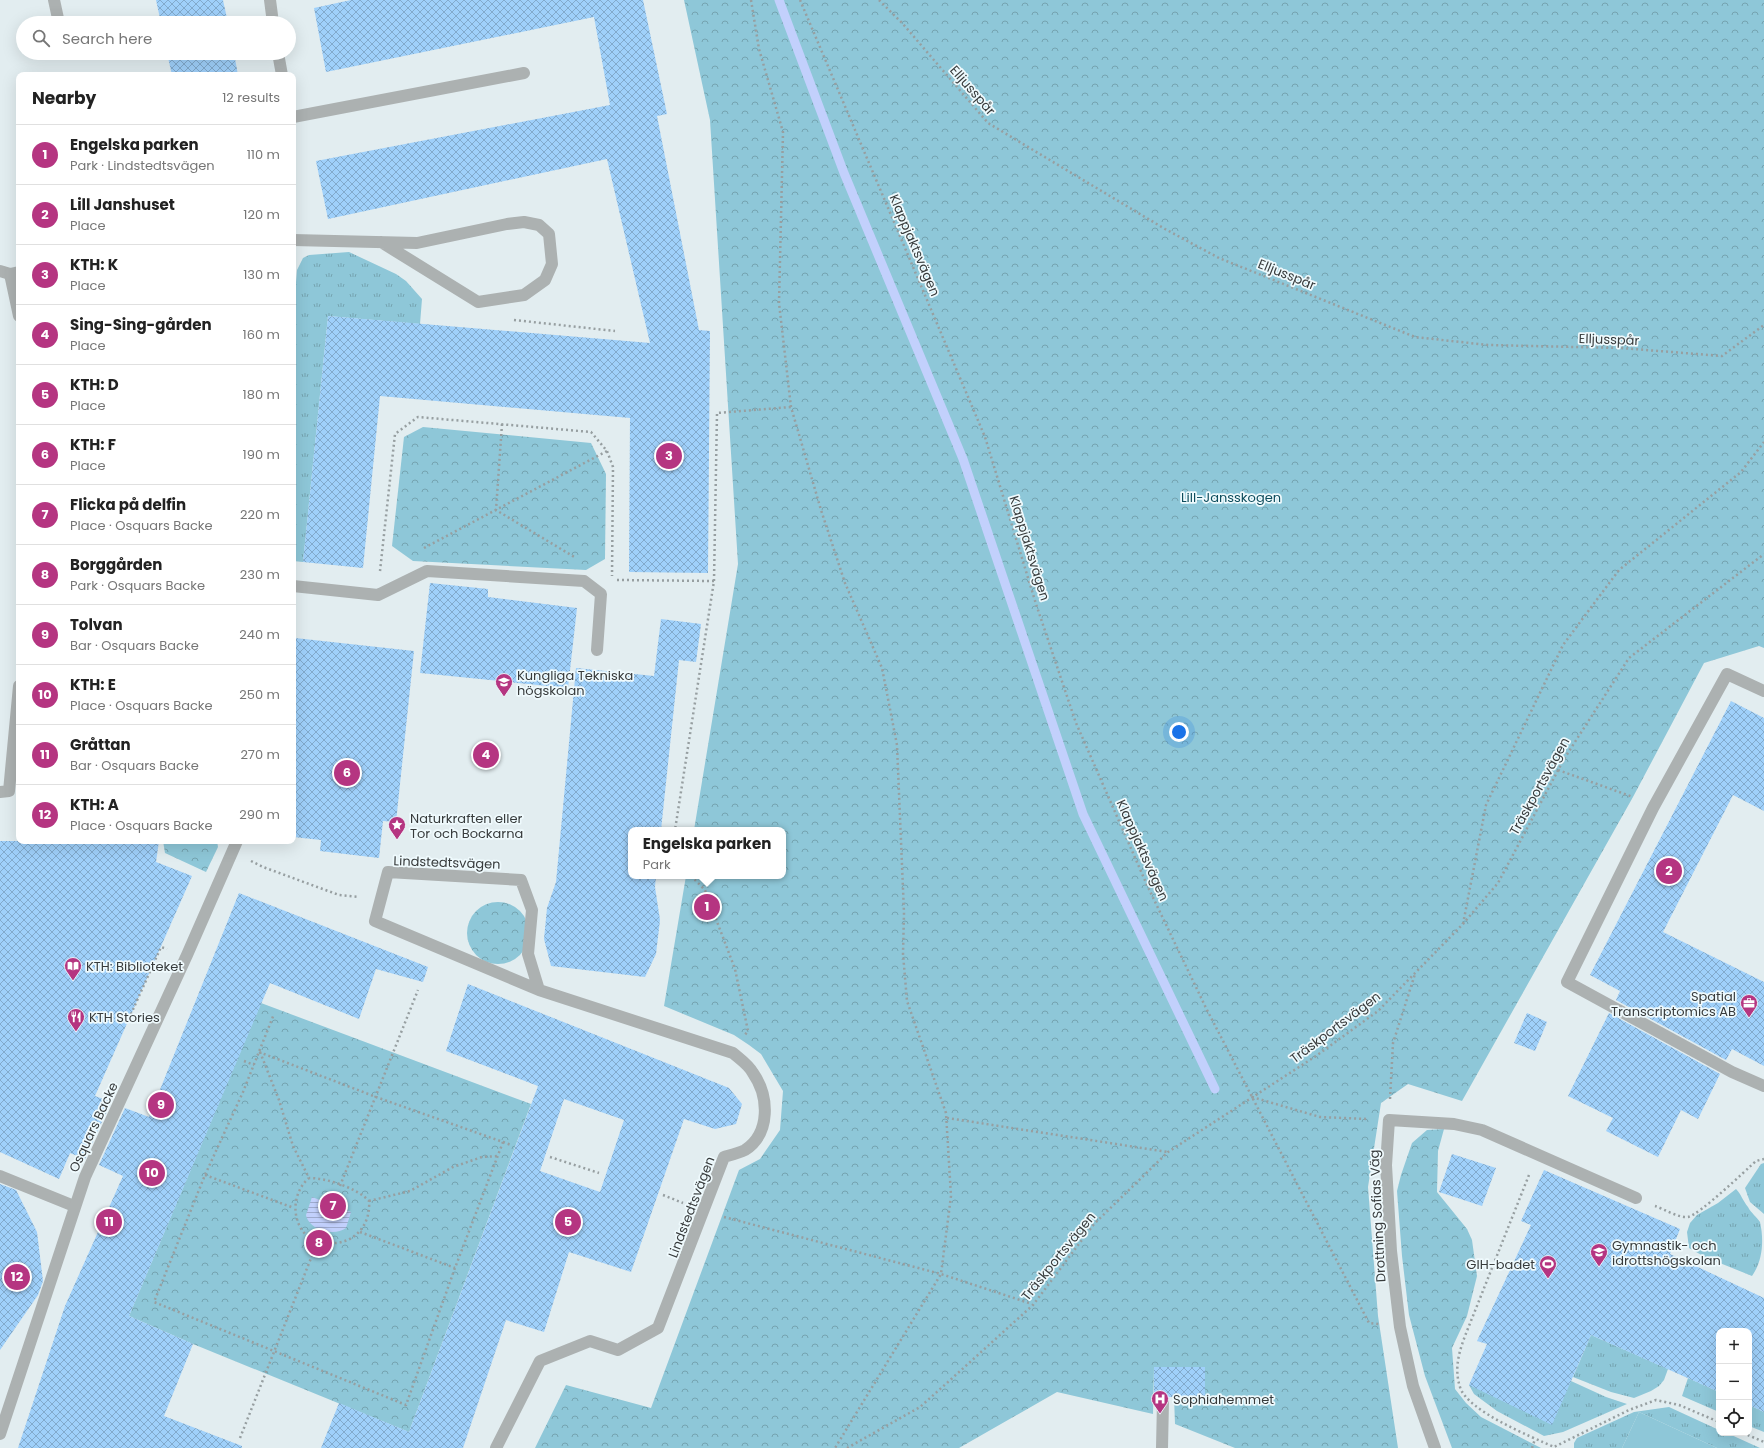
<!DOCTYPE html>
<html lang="en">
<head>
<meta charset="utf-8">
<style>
	:root { --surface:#fff; --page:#f6f6f6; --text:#222; --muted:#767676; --line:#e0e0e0; --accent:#b53581 }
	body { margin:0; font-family:Poppins,sans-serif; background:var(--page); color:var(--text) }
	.controls { position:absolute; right:12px; bottom:12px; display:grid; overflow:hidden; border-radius:8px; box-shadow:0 4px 16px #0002 }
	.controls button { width:36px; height:36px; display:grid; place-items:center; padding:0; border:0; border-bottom:1px solid var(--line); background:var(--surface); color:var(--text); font:20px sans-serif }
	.you { position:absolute; left:1179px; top:732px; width:14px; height:14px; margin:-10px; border:3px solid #fff; border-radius:50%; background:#1a73e8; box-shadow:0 0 0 6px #1a73e833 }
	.badge { display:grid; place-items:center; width:26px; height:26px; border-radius:50%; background:var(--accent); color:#fff; font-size:13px; font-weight:700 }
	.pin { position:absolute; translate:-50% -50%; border:2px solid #fff; box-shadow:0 1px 4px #0006 }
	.popup { position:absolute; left:628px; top:827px; width:158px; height:52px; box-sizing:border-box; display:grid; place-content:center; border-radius:8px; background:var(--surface); filter:drop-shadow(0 1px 3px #0005); font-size:13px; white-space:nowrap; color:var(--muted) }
	.popup b { font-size:15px; color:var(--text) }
	.popup::after { content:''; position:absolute; left:50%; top:100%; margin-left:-8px; border:8px solid transparent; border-top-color:var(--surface) }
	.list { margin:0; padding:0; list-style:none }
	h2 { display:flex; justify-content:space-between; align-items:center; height:52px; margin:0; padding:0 16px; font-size:17px }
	h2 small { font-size:13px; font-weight:400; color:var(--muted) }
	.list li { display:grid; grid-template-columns:26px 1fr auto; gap:12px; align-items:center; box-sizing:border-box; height:60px; padding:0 16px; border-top:1px solid var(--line) }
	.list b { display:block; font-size:15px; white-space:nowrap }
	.list p { margin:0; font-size:13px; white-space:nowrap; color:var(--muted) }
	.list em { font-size:13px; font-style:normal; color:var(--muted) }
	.icon { flex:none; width:22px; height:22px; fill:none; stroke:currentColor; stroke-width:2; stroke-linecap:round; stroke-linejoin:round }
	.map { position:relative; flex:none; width:1764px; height:1448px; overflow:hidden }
	.search { position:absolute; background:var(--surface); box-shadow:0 4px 16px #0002; left:16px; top:16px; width:280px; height:44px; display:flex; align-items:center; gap:10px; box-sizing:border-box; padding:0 14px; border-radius:22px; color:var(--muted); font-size:15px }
	.panel { position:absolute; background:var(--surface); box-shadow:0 4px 16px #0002; left:16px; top:72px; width:280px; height:772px; border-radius:8px }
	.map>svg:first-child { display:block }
	.grass { fill:url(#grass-tufts) }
	.forest { fill:url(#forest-crowns) }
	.pitch { fill:#8ec7d8 }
	.water { fill:url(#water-rules) }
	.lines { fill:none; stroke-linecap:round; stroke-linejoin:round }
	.stream { stroke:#c2d0fc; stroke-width:9 }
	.building { fill:url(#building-cross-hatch); fill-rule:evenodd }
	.path { stroke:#979fa1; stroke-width:2.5; stroke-dasharray:2 3; stroke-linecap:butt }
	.minor { stroke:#acb1b1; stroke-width:12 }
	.labels { text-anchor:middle; stroke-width:3.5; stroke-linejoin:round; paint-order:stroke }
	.street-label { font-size:13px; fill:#373b3c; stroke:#effafd }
	.park-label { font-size:13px; fill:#0c4c5c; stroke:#effafd }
	.poi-label { font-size:13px; fill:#373b3c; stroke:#effafd; text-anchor:start }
</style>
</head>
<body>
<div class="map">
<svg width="1764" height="1448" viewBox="0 0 1764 1448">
	<defs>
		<pattern id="grass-tufts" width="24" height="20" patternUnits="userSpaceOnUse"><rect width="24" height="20" fill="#8ec7d8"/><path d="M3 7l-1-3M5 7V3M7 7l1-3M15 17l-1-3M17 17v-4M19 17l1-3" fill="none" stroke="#75a3b0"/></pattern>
		<pattern id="forest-crowns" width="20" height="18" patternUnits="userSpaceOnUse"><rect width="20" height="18" fill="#8ec7d8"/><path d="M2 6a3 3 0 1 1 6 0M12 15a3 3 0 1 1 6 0" fill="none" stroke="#75a3b0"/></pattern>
		<pattern id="water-rules" width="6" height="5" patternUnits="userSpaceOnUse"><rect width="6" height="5" fill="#c2d0fc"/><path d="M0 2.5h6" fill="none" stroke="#9eaacd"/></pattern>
		<pattern id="building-cross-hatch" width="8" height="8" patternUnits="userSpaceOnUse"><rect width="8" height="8" fill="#9fd0fa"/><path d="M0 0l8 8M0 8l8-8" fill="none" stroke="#82aacc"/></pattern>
	</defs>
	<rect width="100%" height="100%" fill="#e2edf0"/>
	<g class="grass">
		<polygon points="349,252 396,274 406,281 422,299 420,324 328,316 303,562 293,561 293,319 297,270 303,258 309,255"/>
		<polygon points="1764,1163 1764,1214 1750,1202 1745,1188 1761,1164"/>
		<path d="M1736,1189c5,5 7,12 12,18 3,6 9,10 12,15 4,18 3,38 -8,54l-47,-19 -16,-9 -2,-16 3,-9 7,-8 21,-12z"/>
		<polygon points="1591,1335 1668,1369 1664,1380 1659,1386 1651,1391 1634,1398 1611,1392 1573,1377"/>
		<polygon points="1688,1378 1719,1392 1719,1412 1682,1396"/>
		<polygon points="1571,1381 1606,1397 1627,1404 1563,1432 1544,1436 1497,1411 1474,1394 1469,1385"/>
		<polygon points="1749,1405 1764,1412 1764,1432 1749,1426"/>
		<polygon points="1669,1407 1719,1430 1719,1433 1727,1433 1760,1448 1717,1448 1639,1412 1622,1448 1574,1448 1574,1443 1577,1438 1634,1412"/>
	</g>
	<g class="forest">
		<polygon points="684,0 1764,0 1764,648 1759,646 1704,663 1633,797 1462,1101 1408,1084 1381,1103 1368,1187 1378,1316 1398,1448 1235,1448 1175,1424 1174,1397 1205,1397 1205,1367 1154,1367 1153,1414 1057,1392 959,1448 535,1448 566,1385 651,1408 739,1170 760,1159 780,1130 783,1091 761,1054 749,1045 734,1035 664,1006 686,876 783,876 783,830 694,830 738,564 710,120"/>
		<polygon points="423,427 591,443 606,474 605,559 586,570 413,561 392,546 404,437"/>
		<polygon points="163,841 217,841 218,847 206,872 165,853"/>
		<circle cx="498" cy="933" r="31"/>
		<polygon points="261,1003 531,1104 409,1432 193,1344 129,1316"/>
		<polygon points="1444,1129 1438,1151 1437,1192 1467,1229 1472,1240 1477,1276 1467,1316 1452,1348 1455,1389 1466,1403 1481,1417 1541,1448 1452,1448 1425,1376 1409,1315 1402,1256 1397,1191 1401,1175 1412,1143 1427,1130"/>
	</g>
	<polygon class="pitch" points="1639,1412 1717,1448 1622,1448"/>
	<path class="water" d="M312,1197l39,15 -5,16c-12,9 -37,2 -40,-13z"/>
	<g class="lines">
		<polyline class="stream" points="779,0 844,173 963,459 1083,814 1215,1089"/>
	</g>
	<g class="building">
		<polygon points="156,0 223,0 228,23 161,23"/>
		<polygon points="351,0 643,0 667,114 657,116 699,330 710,331 708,573 629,572 630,418 380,396 363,568 303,562 328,316 650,343 607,159 328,219 316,161 610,105 594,17 326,72 314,8"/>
		<polygon points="167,53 234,53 238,75 172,75"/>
		<polygon points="430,583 488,589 488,597 577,608 568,688 420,673"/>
		<polygon points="661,619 701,624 696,662 679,660 661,830 631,830 631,876 656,876 655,887 660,920 656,954 645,977 551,966 544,939 547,908 556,882 576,668 654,676"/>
		<polygon points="295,638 414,651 396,822 383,821 379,858 320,851 321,840 293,837 293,656"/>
		<polygon points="1731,701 1764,718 1764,811 1733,795 1663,932 1764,982 1764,1066 1732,1049 1726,1060 1616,1000 1620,991 1590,975"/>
		<polygon points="0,841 159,841 156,862 192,876 95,1096 111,1102 85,1159 70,1153 59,1179 0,1152"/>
		<polygon points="239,893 428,967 423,982 376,969 359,1019 270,983 129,1316 193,1344 164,1416 242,1446 242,1448 18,1448 65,1306 123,1176 99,1165 125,1108 149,1117"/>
		<path d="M468,984l261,104 13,16 -6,20 -21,5 -31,-10 -53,153 -62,-20 -25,80 -38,-12 -43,128h-142l18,-45 70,29 129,-346 -92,-35zM564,1099l60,21 -24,72 -60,-21z"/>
		<polygon points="1527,1013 1547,1022 1535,1051 1514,1043"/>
		<polygon points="1609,1013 1720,1074 1698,1119 1681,1110 1658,1157 1606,1131 1613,1118 1568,1096"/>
		<polygon points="1452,1154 1496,1168 1482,1206 1439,1192"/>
		<polygon points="1544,1170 1680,1229 1670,1254 1764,1298 1764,1412 1749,1405 1749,1331 1719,1331 1719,1392 1591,1335 1552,1425 1469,1385 1487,1344 1477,1341 1531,1225 1521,1221"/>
		<polygon points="0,1184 16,1190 37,1232 43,1281 38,1295 0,1350"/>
		<polygon points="1154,1367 1205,1367 1205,1397 1169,1397 1163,1394 1154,1397"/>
	</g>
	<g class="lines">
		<g class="path">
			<polyline points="751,0 759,49 783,132 779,303 791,407 821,510 845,583 882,668 897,745 904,913 903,954 907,1001 946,1113 951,1196 941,1274 835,1448"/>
			<polyline points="800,0 985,437 1036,604 1076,723 1147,885 1206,1008 1369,1323 1379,1324"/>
			<polyline points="879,0 903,24 988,123 1165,229 1219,258 1415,337 1488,345 1621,348 1722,356 1764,325"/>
			<polyline points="514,320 615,331"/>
			<polyline points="502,424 496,510 576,558"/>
			<polyline points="424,548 607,451"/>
			<polyline points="380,571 395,434 418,417 591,432 607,451 613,467 612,576"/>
			<polyline points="617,580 714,581 675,830"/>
			<polyline points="714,581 717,413 791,407"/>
			<polyline points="1558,770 1633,797"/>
			<polyline points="251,861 263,867 339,895 359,897"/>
			<polyline points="691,876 705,890 735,969 748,1031 744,1036"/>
			<polyline points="1463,924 1486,805 1563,645 1619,570 1741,472 1764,442"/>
			<polyline points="136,1016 131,1014 161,947 167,949"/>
			<polyline points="259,1052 376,1097 503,1142 455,1268 406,1405 154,1302 205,1175 243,1092 274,1014"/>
			<path d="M260,1052l19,48 14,46 16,32c-20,17 -18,52 7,64 4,2 9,1 13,1 24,2 42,-17 40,-42 -12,-13 -42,-23 -60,-23"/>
			<polyline points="244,1061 254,1065"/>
			<polyline points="1252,1097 1320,1117 1368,1119"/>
			<polyline points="1390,1099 1393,1043 1415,974"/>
			<polyline points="947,1118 1168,1152"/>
			<polyline points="503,1142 511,1145"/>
			<polyline points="550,1157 599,1173"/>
			<polyline points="205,1175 294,1208"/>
			<path d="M1529,1175l-64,161c-6,16 -11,33 -5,51 7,24 72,50 94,60l75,-37 27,-10 23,5 40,17"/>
			<polyline points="340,1186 418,990"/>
			<polyline points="663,1195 683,1203"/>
			<polyline points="369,1201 410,1191 453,1167 482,1157 498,1156"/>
			<path d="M1655,1206c9,3 23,12 33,11 11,-2 57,-46 68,-56l8,-2"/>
			<polyline points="724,1217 941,1274 1032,1304"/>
			<polyline points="360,1232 455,1268"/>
			<polyline points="1743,1433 1764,1442"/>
			<polyline points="240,1438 317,1243"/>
			<polyline points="847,1448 920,1407 948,1382 1033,1305 1094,1224 1168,1152 1316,1056 1378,1011 1462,925 1498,883 1564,759 1629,658 1764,554"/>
			<polyline points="1532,1448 1535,1439"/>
		</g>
		<g class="minor">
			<polyline points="54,0 59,23"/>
			<polyline points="270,0 273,23"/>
			<polyline points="278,53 282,75"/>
			<polyline points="293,117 524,73"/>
			<polyline points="293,240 417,243 507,224 524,222 539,225 549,234 552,264 545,280 524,295 478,302 381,242"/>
			<polyline points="0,271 10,274 19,272"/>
			<polyline points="10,274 19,316"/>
			<polyline points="293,586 378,595 427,571 584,581 601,594 597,650"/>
			<polyline points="1764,691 1727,674 1653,808 1567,982 1732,1072 1764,1086"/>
			<polyline points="0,792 9,791 19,686"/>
			<polyline points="0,1176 74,1206"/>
			<polyline points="0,1434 85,1177 187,955 237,841"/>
			<path d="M496,1448l44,-87 50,-20 28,9 40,-22 66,-171c7,-2 15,-4 21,-7 26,-17 24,-54 8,-77 -4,-8 -13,-14 -20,-20l-194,-63 -164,-69 13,-49 133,8 11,30 -4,44 11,36"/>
			<polyline points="1162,1448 1163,1401"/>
			<polyline points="1435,1448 1413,1386 1400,1327 1391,1251 1386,1165 1389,1120 1454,1124 1482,1130 1636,1198"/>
		</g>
	</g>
	<defs>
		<symbol id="university-pin" viewBox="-11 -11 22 30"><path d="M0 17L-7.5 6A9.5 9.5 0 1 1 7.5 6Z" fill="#b53581" stroke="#effafd"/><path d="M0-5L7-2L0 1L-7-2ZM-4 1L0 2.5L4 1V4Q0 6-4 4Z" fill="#fff"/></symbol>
		<symbol id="sight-pin" viewBox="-11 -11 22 30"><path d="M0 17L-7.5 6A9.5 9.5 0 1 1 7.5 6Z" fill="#b53581" stroke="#effafd"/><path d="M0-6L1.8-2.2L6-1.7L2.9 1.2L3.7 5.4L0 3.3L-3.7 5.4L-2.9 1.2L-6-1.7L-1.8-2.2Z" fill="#fff"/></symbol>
		<symbol id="library-pin" viewBox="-11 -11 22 30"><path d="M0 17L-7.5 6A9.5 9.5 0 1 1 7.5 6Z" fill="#b53581" stroke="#effafd"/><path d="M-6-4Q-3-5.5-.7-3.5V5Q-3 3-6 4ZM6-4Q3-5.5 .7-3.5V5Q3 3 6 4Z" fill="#fff"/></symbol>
		<symbol id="office-pin" viewBox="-11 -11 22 30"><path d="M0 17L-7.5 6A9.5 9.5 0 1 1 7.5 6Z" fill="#b53581" stroke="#effafd"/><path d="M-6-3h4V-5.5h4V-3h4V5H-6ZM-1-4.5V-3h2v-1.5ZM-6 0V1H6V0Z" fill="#fff"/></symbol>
		<symbol id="restaurant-pin" viewBox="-11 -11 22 30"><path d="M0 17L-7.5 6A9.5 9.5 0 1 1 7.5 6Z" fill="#b53581" stroke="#effafd"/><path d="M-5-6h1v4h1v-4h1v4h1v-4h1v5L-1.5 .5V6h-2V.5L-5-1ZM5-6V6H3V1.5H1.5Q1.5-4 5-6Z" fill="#fff"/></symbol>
		<symbol id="stadium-pin" viewBox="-11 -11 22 30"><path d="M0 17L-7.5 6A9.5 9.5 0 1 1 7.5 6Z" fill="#b53581" stroke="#effafd"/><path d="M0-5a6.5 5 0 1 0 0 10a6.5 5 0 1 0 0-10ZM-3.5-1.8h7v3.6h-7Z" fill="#fff"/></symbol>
		<symbol id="hospital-pin" viewBox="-11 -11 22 30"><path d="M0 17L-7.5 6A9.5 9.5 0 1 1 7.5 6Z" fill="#b53581" stroke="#effafd"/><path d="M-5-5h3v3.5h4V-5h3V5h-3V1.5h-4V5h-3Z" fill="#fff"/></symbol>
	</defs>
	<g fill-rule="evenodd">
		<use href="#university-pin" x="494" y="672" width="20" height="27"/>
		<use href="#sight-pin" x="387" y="815" width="20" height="27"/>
		<use href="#library-pin" x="63" y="956" width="20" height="27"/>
		<use href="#office-pin" x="1739" y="993" width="20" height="27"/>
		<use href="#restaurant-pin" x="66" y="1007" width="20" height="27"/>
		<use href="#university-pin" x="1589" y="1242" width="20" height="27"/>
		<use href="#stadium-pin" x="1538" y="1254" width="20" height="27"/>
		<use href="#hospital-pin" x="1150" y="1389" width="20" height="27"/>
	</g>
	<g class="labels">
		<g class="street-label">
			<text transform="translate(973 90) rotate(49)" y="5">Elljusspår</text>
			<text transform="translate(915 245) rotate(67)" y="5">Klappjaktsvägen</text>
			<text transform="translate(1287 274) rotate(22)" y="5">Elljusspår</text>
			<text transform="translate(1609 339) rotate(2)" y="5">Elljusspår</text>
			<text transform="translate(1030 548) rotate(73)" y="5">Klappjaktsvägen</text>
			<text transform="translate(1539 786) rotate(-61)" y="5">Träskportsvägen</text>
			<text transform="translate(1143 850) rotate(66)" y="5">Klappjaktsvägen</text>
			<text transform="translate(447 862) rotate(2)" y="5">Lindstedtsvägen</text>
			<text transform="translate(1335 1027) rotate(-37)" y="5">Träskportsvägen</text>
			<text transform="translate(93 1127) rotate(-65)" y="5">Osquars Backe</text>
			<text transform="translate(691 1207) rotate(-69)" y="5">Lindstedtsvägen</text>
			<text transform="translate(1377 1216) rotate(-93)" y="5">Drottning Sofias Väg</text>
			<text transform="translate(1058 1256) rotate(-51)" y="5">Träskportsvägen</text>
		</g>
		<g class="park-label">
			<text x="1231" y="502">Lill-Jansskogen</text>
		</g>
		<g class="poi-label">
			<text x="517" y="680">Kungliga Tekniska<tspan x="517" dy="15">högskolan</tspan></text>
			<text x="410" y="823">Naturkraften eller<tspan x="410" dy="15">Tor och Bockarna</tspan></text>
			<text x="86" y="971">KTH: Biblioteket</text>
			<text x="1736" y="1001" text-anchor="end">Spatial<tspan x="1736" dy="15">Transcriptomics AB</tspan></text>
			<text x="89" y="1022">KTH Stories</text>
			<text x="1612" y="1250">Gymnastik- och<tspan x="1612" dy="15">idrottshögskolan</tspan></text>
			<text x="1535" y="1269" text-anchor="end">GIH-badet</text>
			<text x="1173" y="1404">Sophiahemmet</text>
		</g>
	</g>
</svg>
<div class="controls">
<button>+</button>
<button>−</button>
<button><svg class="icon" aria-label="locate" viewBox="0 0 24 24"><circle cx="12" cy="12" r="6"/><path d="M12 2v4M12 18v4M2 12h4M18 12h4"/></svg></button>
</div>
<div class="you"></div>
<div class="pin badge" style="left:707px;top:907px">1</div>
<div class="popup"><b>Engelska parken</b>Park</div>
<div class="pin badge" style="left:1669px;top:871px">2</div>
<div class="pin badge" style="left:669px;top:456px">3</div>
<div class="pin badge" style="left:486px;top:755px">4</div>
<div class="pin badge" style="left:568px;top:1222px">5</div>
<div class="pin badge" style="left:347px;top:773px">6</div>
<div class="pin badge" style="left:333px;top:1206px">7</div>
<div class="pin badge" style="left:319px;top:1243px">8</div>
<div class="pin badge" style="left:161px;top:1105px">9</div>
<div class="pin badge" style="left:152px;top:1173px">10</div>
<div class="pin badge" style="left:109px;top:1222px">11</div>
<div class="pin badge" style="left:17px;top:1277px">12</div>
<div class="search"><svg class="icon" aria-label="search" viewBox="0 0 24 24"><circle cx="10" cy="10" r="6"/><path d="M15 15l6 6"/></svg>Search here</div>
<section class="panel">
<h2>Nearby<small>12 results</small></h2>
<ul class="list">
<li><span class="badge">1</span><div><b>Engelska parken</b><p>Park · Lindstedtsvägen</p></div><em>110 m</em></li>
<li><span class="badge">2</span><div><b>Lill Janshuset</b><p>Place</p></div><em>120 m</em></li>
<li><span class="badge">3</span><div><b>KTH: K</b><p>Place</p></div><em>130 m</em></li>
<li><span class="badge">4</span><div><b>Sing-Sing-gården</b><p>Place</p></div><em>160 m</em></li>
<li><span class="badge">5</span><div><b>KTH: D</b><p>Place</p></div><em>180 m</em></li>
<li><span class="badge">6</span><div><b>KTH: F</b><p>Place</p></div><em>190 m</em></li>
<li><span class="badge">7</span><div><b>Flicka på delfin</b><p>Place · Osquars Backe</p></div><em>220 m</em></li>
<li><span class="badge">8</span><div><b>Borggården</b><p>Park · Osquars Backe</p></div><em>230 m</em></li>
<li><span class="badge">9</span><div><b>Tolvan</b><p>Bar · Osquars Backe</p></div><em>240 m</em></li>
<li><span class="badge">10</span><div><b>KTH: E</b><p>Place · Osquars Backe</p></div><em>250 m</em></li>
<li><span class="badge">11</span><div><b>Gråttan</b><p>Bar · Osquars Backe</p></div><em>270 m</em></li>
<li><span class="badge">12</span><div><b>KTH: A</b><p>Place · Osquars Backe</p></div><em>290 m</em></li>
</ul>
</section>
</div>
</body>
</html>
